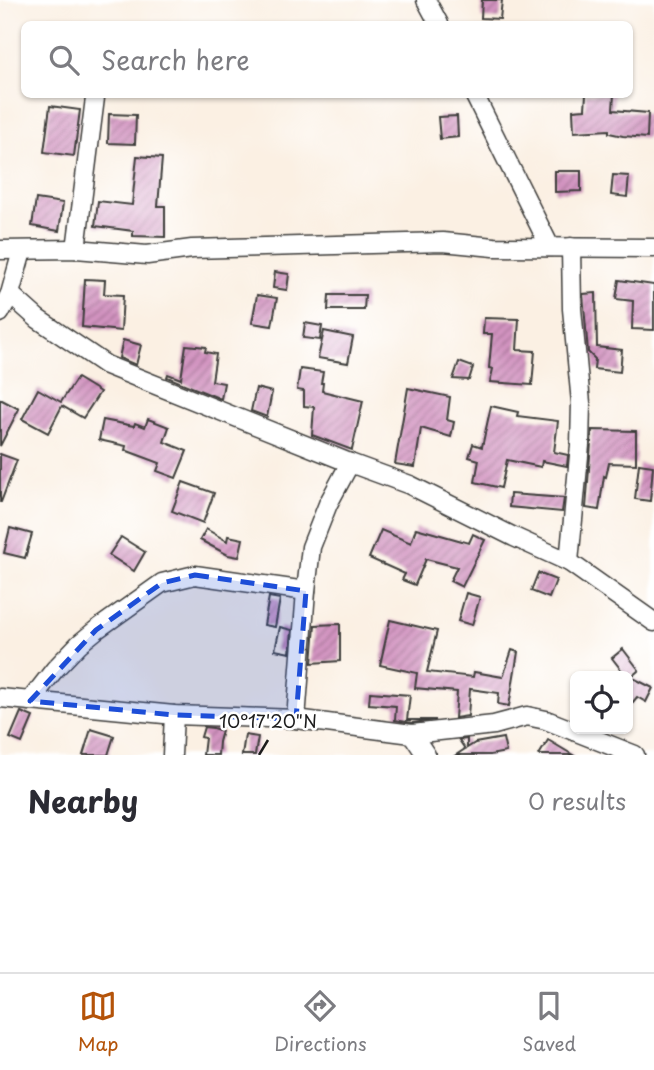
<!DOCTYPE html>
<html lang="en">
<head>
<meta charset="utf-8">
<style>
	:root { --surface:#fff; --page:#f7f7f7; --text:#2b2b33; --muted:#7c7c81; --line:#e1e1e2; --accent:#b45309 }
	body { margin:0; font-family:"Playpen Sans",sans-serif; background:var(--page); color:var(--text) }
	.controls { position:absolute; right:21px; bottom:21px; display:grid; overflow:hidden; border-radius:10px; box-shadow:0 2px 5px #0004 }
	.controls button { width:63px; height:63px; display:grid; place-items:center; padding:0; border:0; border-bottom:2px solid var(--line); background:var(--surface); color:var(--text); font:35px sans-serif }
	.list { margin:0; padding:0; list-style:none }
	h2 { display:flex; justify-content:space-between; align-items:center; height:91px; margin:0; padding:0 28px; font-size:30px }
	h2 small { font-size:23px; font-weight:400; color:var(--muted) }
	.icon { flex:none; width:38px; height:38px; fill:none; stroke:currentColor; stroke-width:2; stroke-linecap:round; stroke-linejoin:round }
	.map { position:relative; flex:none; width:654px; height:755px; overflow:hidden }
	.search { position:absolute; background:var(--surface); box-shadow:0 2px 5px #0004; left:21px; right:21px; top:21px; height:77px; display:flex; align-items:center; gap:18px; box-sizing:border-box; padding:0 24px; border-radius:10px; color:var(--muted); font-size:26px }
	.sheet { height:217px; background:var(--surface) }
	nav { display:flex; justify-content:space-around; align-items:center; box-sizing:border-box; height:98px; border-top:2px solid var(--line); background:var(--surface); font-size:19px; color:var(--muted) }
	nav a { display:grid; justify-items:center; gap:4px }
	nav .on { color:var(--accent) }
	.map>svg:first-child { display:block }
	.building { fill:url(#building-hatch) }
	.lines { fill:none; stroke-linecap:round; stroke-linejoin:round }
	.street-casing { stroke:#3d3c3a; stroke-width:21 }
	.street { stroke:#fff; stroke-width:18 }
	.marked { fill:#1d4ed8; fill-opacity:0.2; stroke:#1d4ed8; stroke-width:5; stroke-dasharray:14 9; stroke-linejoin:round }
	.ticks { fill:none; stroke:#1c1c1c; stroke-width:2.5 }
	.ticks-label { font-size:18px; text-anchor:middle; fill:#1c1c1c; stroke:#fff; stroke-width:5; stroke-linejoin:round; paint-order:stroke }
</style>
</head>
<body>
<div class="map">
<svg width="654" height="755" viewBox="0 0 654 755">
	<defs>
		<pattern id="building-hatch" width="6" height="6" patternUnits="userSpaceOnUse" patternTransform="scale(1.75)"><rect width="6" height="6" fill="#d293c0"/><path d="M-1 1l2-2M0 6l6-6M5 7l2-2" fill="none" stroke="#aa779b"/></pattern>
	</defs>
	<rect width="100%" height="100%" fill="#fff"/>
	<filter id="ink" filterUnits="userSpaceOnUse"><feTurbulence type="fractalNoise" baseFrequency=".0143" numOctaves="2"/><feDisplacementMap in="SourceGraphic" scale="14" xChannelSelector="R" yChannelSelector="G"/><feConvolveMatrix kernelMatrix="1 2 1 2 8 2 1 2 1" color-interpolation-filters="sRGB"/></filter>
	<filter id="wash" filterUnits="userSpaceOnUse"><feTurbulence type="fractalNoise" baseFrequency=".00686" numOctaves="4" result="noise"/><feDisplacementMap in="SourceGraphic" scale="28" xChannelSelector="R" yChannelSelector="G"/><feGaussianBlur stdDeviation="1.57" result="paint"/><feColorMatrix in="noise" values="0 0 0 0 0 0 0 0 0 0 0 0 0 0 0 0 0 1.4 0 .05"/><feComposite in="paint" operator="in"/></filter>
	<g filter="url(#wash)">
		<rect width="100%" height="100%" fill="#fbf0e3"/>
		<g id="blocks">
			<g class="building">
				<polygon points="482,0 502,0 500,19 481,18"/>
				<polygon points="586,94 614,94 613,110 648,113 647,138 623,136 609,133 609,130 574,132 573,110 585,109"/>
				<polygon points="50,106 80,110 74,156 44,152"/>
				<polygon points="109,114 136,115 135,144 108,143"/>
				<polygon points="457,116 458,137 440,139 438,117"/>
				<polygon points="137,156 162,158 158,206 165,206 165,237 133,236 133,231 95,226 98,201 132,205"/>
				<polygon points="555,171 581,171 581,191 555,192"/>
				<polygon points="613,175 629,176 627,197 611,195"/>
				<polygon points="36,199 63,203 59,231 32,226"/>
				<polygon points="275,272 289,274 287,290 273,288"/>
				<polygon points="85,279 105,280 104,294 123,295 121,331 82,327"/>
				<polygon points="619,280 654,285 654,330 632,329 633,301 616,299"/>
				<polygon points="596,293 597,347 622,350 620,372 594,369 595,359 588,352 583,294"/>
				<polygon points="257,295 277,298 272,326 252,323"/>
				<polygon points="329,295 365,295 364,310 328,310"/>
				<polygon points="484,318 519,319 517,350 535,351 532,385 490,382 493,369 489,368 492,334 483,334"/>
				<polygon points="305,323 322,326 320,340 303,338"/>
				<polygon points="324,331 353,337 348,363 318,358"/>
				<polygon points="123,340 141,345 136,365 119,358"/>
				<polygon points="186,345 206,347 205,352 216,354 212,381 224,383 221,399 167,377 168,374 181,379"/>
				<polygon points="459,362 473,367 469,380 453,379"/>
				<polygon points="300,369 323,372 321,383 323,383 322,391 363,401 352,450 312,435 314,407 304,406 304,391 297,390"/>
				<polygon points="77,378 100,392 83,418 62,406 48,433 22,419 38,389 61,402"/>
				<polygon points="256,388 272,392 267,417 251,411"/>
				<polygon points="408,388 450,397 447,420 454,422 451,437 421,428 415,467 395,464"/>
				<polygon points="0,399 19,409 0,446"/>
				<polygon points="491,406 518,412 517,416 558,421 554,452 568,455 567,466 542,461 541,467 507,460 501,488 475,482 479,460 469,457 473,444 482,447"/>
				<polygon points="148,419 169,427 164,442 187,451 176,478 157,471 160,463 125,450 126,446 99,440 103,420 134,426 135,423 145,427"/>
				<polygon points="592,430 636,431 636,464 609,463 606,477 604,476 599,510 586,508"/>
				<polygon points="0,454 17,460 1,502 0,502"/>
				<polygon points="639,464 653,466 650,501 635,499"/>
				<polygon points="183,482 214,493 203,523 172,511"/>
				<polygon points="510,494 564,498 562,512 509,507"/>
				<polygon points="10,528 32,534 25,558 4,553"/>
				<polygon points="416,528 469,543 473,534 485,540 462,587 450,581 457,567 426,559 415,585 402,580 405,574 369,558 381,530 411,543"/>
				<polygon points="206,529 227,541 228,536 243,539 239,557 228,555 200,540"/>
				<polygon points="121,537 145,552 134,571 109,555"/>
				<polygon points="538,573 556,580 549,598 531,591"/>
				<polygon points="466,593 480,597 472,625 458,621"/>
				<polygon points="269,597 280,599 275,627 264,625"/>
				<polygon points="390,620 437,631 427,672 473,677 474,672 503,677 512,650 518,652 509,706 498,704 499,693 470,689 468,716 455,718 457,692 415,688 417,673 380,665"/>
				<polygon points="340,624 340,661 312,663 315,625"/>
				<polygon points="280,627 292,630 290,653 275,650"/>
				<polygon points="623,649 639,670 631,677 653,688 646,702 637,697 628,708 628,676 626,676 612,658"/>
				<polygon points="370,692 410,695 407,720 436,720 412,723 395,720 396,706 369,704"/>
				<polygon points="21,712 33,717 22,743 10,738"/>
				<polygon points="204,727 213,728 222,731 219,742 218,755 203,755 205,738 201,737"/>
				<polygon points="91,729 114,736 108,755 83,755"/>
				<polygon points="245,735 258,737 255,755 242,755"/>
				<polygon points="503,738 506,752 490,755 456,755 465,749 459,740 467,739 467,748 475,743"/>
				<polygon points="548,740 573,755 539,755"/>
			</g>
		</g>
	</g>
	<g filter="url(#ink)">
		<use href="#blocks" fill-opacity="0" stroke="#3d3c3a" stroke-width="2"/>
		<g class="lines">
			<defs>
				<g id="street">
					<polyline points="426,0 439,24"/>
					<polyline points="474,94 550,247"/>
					<polyline points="76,249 95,98"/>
					<polyline points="0,250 76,249 147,255 192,249 443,242 494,247 654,248"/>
					<polyline points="10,294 38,319 106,365 350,463 410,485 514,537 569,562 654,622"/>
					<polyline points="0,313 10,294 22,251"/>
					<polyline points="569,562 580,445 581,403 572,309 571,247"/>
					<polyline points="0,698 174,715 296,719 412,734 494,725 527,716 546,720 635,755"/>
					<polyline points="30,701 55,669 79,644 96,630 162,583 195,575 306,591"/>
					<polyline points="296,719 306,591 311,547 328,504 350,463"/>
					<polyline points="412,734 426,755"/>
					<polyline points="172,755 174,715"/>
				</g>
			</defs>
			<use href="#street" class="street-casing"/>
			<use href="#street" class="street"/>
		</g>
	</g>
	<path class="marked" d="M195,575l111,16 -10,128 -122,-4 -144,-14 66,-71 66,-47z"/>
	<path class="ticks" d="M259,755l9,-15"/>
	<g class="ticks-label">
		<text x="268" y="728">10°17'20"N</text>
	</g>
</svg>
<div class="controls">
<button><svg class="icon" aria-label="locate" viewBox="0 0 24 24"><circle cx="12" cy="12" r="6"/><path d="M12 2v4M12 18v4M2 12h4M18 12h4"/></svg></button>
</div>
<div class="search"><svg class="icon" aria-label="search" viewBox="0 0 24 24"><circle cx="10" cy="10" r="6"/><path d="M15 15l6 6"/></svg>Search here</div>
</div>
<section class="sheet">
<h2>Nearby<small>0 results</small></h2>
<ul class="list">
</ul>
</section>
<nav>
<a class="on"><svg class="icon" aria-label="map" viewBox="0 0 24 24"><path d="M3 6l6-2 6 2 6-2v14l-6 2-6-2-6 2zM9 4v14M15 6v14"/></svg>Map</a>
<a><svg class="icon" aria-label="directions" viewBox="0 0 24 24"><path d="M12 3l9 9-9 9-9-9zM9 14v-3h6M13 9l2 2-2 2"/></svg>Directions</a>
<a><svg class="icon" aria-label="saved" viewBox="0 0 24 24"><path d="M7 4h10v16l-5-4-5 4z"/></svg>Saved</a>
</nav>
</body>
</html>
